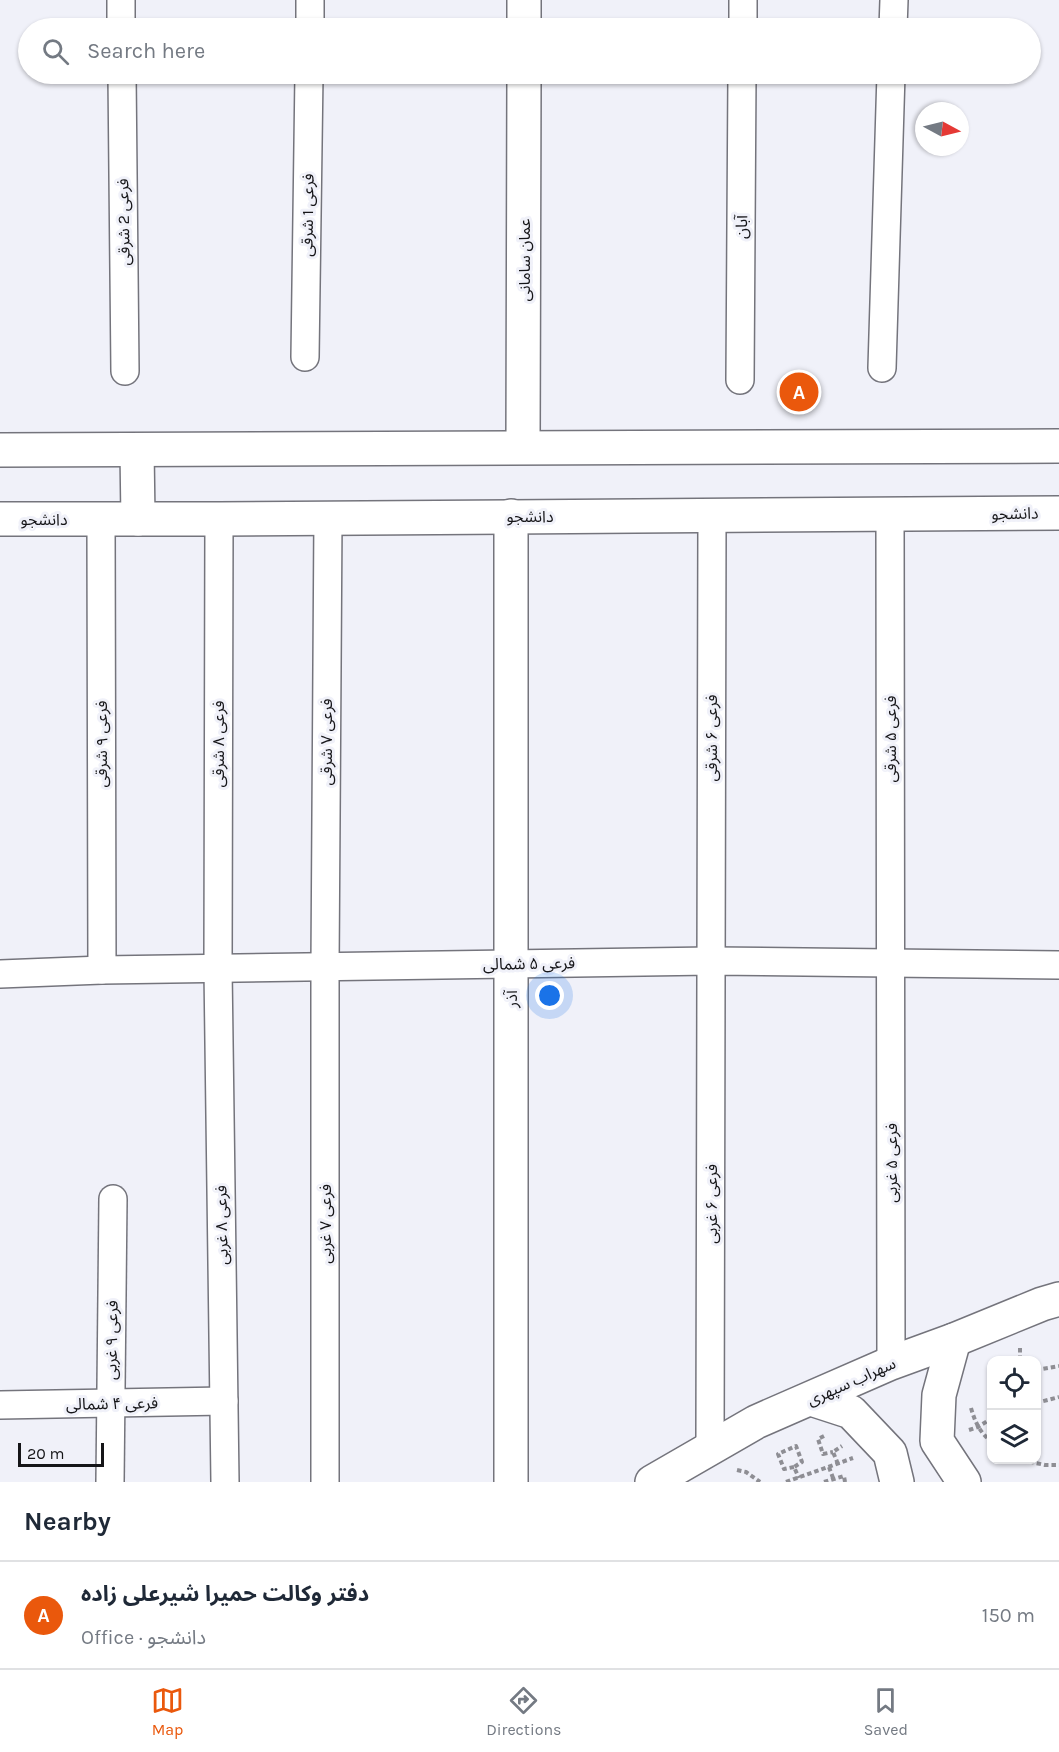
<!DOCTYPE html>
<html lang="en">
<head>
<meta charset="utf-8">
<style>
	:root { --surface:#fff; --page:#f2f2f3; --text:#1f2937; --muted:#747a83; --line:#e0e1e3; --accent:#ea580c }
	body { margin:0; font-family:Karla,"Noto Sans Arabic",sans-serif; background:var(--page); color:var(--text) }
	.controls { position:absolute; right:18px; bottom:18px; display:grid; overflow:hidden; border-radius:12px; box-shadow:0 2px 4px #0004 }
	.controls button { width:54px; height:54px; display:grid; place-items:center; padding:0; border:0; border-bottom:2px solid var(--line); background:var(--surface); color:var(--text); font:30px sans-serif }
	.compass { position:absolute; left:915px; top:102px; width:54px; height:54px; border-radius:50%; background:var(--surface); box-shadow:0 2px 4px #0004; rotate:97deg }
	.scale { position:absolute; left:18px; bottom:15px; width:86px; box-sizing:border-box; padding-left:6px; border:3px solid #151518; border-top:0; font-size:16px; line-height:21px; white-space:nowrap; color:#151518; -webkit-text-stroke:4px #f0f1f9; paint-order:stroke }
	.you { position:absolute; left:550px; top:996px; width:21px; height:21px; margin:-15px; border:4px solid #fff; border-radius:50%; background:#1a73e8; box-shadow:0 0 0 9px #1a73e833 }
	.badge { display:grid; place-items:center; width:39px; height:39px; border-radius:50%; background:var(--accent); color:#fff; font-size:20px; font-weight:700 }
	.pin { position:absolute; translate:-50% -50%; border:3px solid #fff; box-shadow:0 2px 6px #0006 }
	.list { margin:0; padding:0; list-style:none }
	h2 { display:flex; justify-content:space-between; align-items:center; height:78px; margin:0; padding:0 24px; font-size:26px }
	h2 small { font-size:20px; font-weight:400; color:var(--muted) }
	.list li { display:grid; grid-template-columns:39px 1fr auto; gap:18px; align-items:center; box-sizing:border-box; height:108px; padding:0 24px; border-top:2px solid var(--line) }
	.list b { display:block; font-size:22px; white-space:nowrap }
	.list p { margin:0; font-size:20px; white-space:nowrap; color:var(--muted) }
	.list em { font-size:20px; font-style:normal; color:var(--muted) }
	.icon { flex:none; width:33px; height:33px; fill:none; stroke:currentColor; stroke-width:2; stroke-linecap:round; stroke-linejoin:round }
	.map { position:relative; flex:none; width:1059px; height:1482px; overflow:hidden }
	.search { position:absolute; background:var(--surface); box-shadow:0 2px 4px #0004; left:18px; right:18px; top:18px; height:66px; display:flex; align-items:center; gap:15px; box-sizing:border-box; padding:0 21px; border-radius:33px; color:var(--muted); font-size:22px }
	.sheet { height:186px; background:var(--surface) }
	nav { display:flex; justify-content:space-around; align-items:center; box-sizing:border-box; height:84px; border-top:2px solid var(--line); background:var(--surface); font-size:16px; color:var(--muted) }
	nav a { display:grid; justify-items:center; gap:3px }
	nav .on { color:var(--accent) }
	.map>svg:first-child { display:block }
	.lines { fill:none; stroke-linecap:round; stroke-linejoin:round }
	.minor-casing { stroke:#74747c; stroke-width:30 }
	.tertiary-casing { stroke:#74747c; stroke-width:36 }
	.secondary-casing { stroke:#74747c; stroke-width:36 }
	.path { stroke:#8e8e94; stroke-width:4; stroke-dasharray:4.5 3; stroke-linecap:butt }
	.minor { stroke:#fff; stroke-width:27 }
	.tertiary { stroke:#fff; stroke-width:33 }
	.secondary { stroke:#fff; stroke-width:33 }
	.labels { text-anchor:middle; stroke-width:6; stroke-linejoin:round; paint-order:stroke }
	.street-label { font-size:16px; fill:#151518; stroke:#f0f1f9 }
</style>
</head>
<body>
<div class="map">
<svg width="1059" height="1482" viewBox="0 0 1059 1482">
	<rect width="100%" height="100%" fill="#f0f1f9"/>
	<g class="lines">
		<defs>
			<g id="minor">
				<polyline points="121,0 121,28"/>
				<polyline points="310,28 310,0"/>
				<polyline points="743,28 743,0"/>
				<polyline points="893,28 894,0"/>
				<polyline points="122,74 125,371"/>
				<polyline points="305,357 309,74"/>
				<polyline points="882,368 891,74"/>
				<polyline points="740,380 742,74"/>
				<polyline points="890,515 891,1363"/>
				<polyline points="101,519 102,970"/>
				<polyline points="219,519 218,969 225,1482"/>
				<polyline points="0,974 102,970 711,961 1059,965"/>
				<polyline points="0,1405 224,1401"/>
				<polyline points="710,1447 712,515"/>
				<polyline points="110,1482 113,1199"/>
				<polyline points="325,1482 325,967 328,517"/>
			</g>
			<g id="tertiary">
				<polyline points="524,28 524,0"/>
				<polyline points="523,446 524,74"/>
				<polyline points="511,516 511,1482"/>
			</g>
			<g id="secondary">
				<polyline points="0,450 1059,446"/>
				<polyline points="137,450 138,519"/>
				<polyline points="0,519 219,519 1059,513"/>
				<polyline points="954,1340 939,1395 937,1441 964,1482"/>
				<polyline points="811,1399 851,1412 890,1453 897,1482"/>
				<polyline points="652,1482 756,1422 891,1363 954,1340 1042,1304 1059,1299"/>
			</g>
		</defs>
		<use href="#minor" class="minor-casing"/>
		<use href="#tertiary" class="tertiary-casing"/>
		<use href="#secondary" class="secondary-casing"/>
		<g class="path">
			<polyline points="1020,1360 1020,1346"/>
			<polyline points="1036,1370 1059,1366"/>
			<polyline points="1036,1403 1059,1397"/>
			<path d="M971,1408c4,14 9,25 21,34"/>
			<polyline points="969,1430 978,1427 992,1418"/>
			<polyline points="824,1436 818,1439 823,1454 833,1452"/>
			<polyline points="1022,1460 1045,1465 1059,1465"/>
			<polyline points="838,1464 833,1452 842,1446"/>
			<polyline points="794,1467 784,1469 778,1454 796,1446 802,1462 794,1467 799,1478"/>
			<polyline points="829,1467 833,1478"/>
			<polyline points="737,1470 746,1472 760,1482"/>
			<polyline points="786,1482 853,1458"/>
			<polyline points="824,1482 844,1476 845,1482"/>
		</g>
		<use href="#minor" class="minor"/>
		<use href="#tertiary" class="tertiary"/>
		<use href="#secondary" class="secondary"/>
	</g>
	<g class="labels">
		<g class="street-label">
			<text transform="translate(307 215) rotate(-89)" y="6">فرعی 1 شرقی</text>
			<text transform="translate(123 222) rotate(-91)" y="6">فرعی 2 شرقی</text>
			<text transform="translate(741 227) rotate(-89)" y="6">آبان</text>
			<text transform="translate(524 260) rotate(-90)" y="6">عمان سامانی</text>
			<text transform="translate(1015 513) rotate(-1)" y="6">دانشجو</text>
			<text x="530" y="522">دانشجو</text>
			<text x="44" y="525">دانشجو</text>
			<text transform="translate(711 738) rotate(-90)" y="6">فرعی ۶ شرقی</text>
			<text transform="translate(890 739) rotate(-90)" y="6">فرعی ۵ شرقی</text>
			<text transform="translate(326 742) rotate(-90)" y="6">فرعی ۷ شرقی</text>
			<text transform="translate(101 744) rotate(-90)" y="6">فرعی ۹ شرقی</text>
			<text transform="translate(218 744) rotate(-90)" y="6">فرعی ۸ شرقی</text>
			<text transform="translate(529 963) rotate(-1)" y="6">فرعی ۵ شمالی</text>
			<text transform="translate(511 999) rotate(-90)" y="6">آذر</text>
			<text transform="translate(891 1163) rotate(-90)" y="6">فرعی ۵ غربی</text>
			<text transform="translate(711 1204) rotate(-90)" y="6">فرعی ۶ غربی</text>
			<text transform="translate(325 1224) rotate(-90)" y="6">فرعی ۷ غربی</text>
			<text transform="translate(221 1225) rotate(-91)" y="6">فرعی ۸ غربی</text>
			<text transform="translate(111 1340) rotate(-89)" y="6">فرعی ۹ غربی</text>
			<text transform="translate(851 1381) rotate(-24)" y="6">سهراب سپهری</text>
			<text transform="translate(112 1403) rotate(-1)" y="6">فرعی ۴ شمالی</text>
		</g>
	</g>
</svg>
<div class="controls">
<button><svg class="icon" aria-label="locate" viewBox="0 0 24 24"><circle cx="12" cy="12" r="6"/><path d="M12 2v4M12 18v4M2 12h4M18 12h4"/></svg></button>
<button><svg class="icon" aria-label="layers" viewBox="0 0 24 24"><path d="M12 4l9 5-9 5-9-5zM3 14l9 5 9-5"/></svg></button>
</div>
<svg class="compass" viewBox="-18 -18 36 36"><path d="M0-13l5 13h-10z" fill="#e53935"/><path d="M0 13l5-13h-10z" fill="#747a83"/></svg>
<div class="scale">20 m</div>
<div class="you"></div>
<div class="pin badge" style="left:799px;top:392px">A</div>
<div class="search"><svg class="icon" aria-label="search" viewBox="0 0 24 24"><circle cx="10" cy="10" r="6"/><path d="M15 15l6 6"/></svg>Search here</div>
</div>
<section class="sheet">
<h2>Nearby<small></small></h2>
<ul class="list">
<li><span class="badge">A</span><div><b>دفتر وکالت حمیرا شیرعلی زاده</b><p>Office · دانشجو</p></div><em>150 m</em></li>
</ul>
</section>
<nav>
<a class="on"><svg class="icon" aria-label="map" viewBox="0 0 24 24"><path d="M3 6l6-2 6 2 6-2v14l-6 2-6-2-6 2zM9 4v14M15 6v14"/></svg>Map</a>
<a><svg class="icon" aria-label="directions" viewBox="0 0 24 24"><path d="M12 3l9 9-9 9-9-9zM9 14v-3h6M13 9l2 2-2 2"/></svg>Directions</a>
<a><svg class="icon" aria-label="saved" viewBox="0 0 24 24"><path d="M7 4h10v16l-5-4-5 4z"/></svg>Saved</a>
</nav>
</body>
</html>
